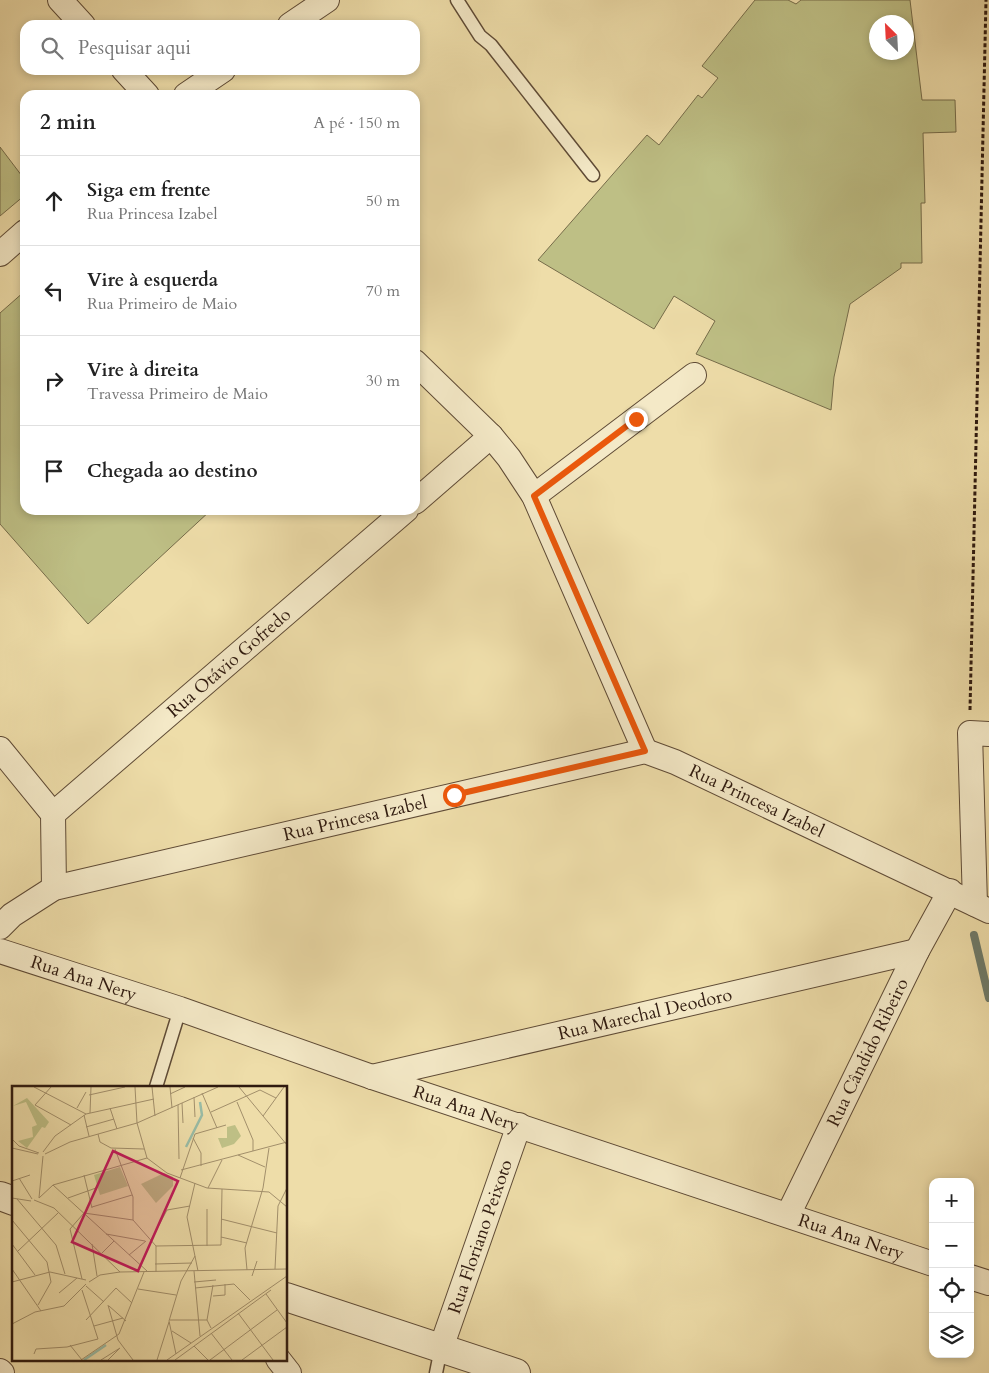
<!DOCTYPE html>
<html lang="pt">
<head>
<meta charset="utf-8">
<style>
	:root { --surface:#fff; --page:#f2f2f2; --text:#222; --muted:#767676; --line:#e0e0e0 }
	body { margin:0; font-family:Cardo,serif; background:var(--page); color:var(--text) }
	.controls { position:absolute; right:15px; bottom:15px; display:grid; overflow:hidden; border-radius:10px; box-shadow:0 2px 8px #0003 }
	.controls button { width:45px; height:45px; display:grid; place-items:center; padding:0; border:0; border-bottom:1px solid var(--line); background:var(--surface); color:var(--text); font:25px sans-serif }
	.compass { position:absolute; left:869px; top:15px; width:45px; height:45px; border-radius:50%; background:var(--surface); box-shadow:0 2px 8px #0003; rotate:336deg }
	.stop { position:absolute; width:15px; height:15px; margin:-11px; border:4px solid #ea580c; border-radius:50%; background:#fff }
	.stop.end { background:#ea580c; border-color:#fff; box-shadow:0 1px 5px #0008 }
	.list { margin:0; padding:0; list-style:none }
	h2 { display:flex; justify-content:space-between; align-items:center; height:65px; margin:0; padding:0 20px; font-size:21px }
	h2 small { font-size:16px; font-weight:400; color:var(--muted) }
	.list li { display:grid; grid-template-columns:32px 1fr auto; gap:15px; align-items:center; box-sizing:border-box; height:90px; padding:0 20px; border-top:1px solid var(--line) }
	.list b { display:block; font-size:19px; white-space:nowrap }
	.list p { margin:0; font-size:16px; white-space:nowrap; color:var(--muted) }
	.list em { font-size:16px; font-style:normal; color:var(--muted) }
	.icon { flex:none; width:28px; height:28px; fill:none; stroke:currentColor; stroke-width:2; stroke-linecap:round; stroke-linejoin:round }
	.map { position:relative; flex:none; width:989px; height:1373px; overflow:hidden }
	.search { position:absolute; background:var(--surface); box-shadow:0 2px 8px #0003; left:20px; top:20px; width:400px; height:55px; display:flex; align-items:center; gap:12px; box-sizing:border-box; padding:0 18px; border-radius:15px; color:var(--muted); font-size:19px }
	.panel { position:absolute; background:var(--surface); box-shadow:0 2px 8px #0003; left:20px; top:90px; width:400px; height:425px; border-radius:15px }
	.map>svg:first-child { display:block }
	.green { fill:#bebf85; stroke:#766c4a; fill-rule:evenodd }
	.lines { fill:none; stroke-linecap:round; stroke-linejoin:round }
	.stream { stroke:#6f7b6a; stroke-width:8 }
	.service-casing { stroke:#5f4b36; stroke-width:15 }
	.minor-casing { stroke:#5f4b36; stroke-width:26 }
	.tertiary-casing { stroke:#5f4b36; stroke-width:30 }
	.path { stroke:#2f1a0f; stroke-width:3; stroke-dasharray:4 2.5; stroke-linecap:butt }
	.service { stroke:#f4e9c7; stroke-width:12 }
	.minor { stroke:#f4e9c7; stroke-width:24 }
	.tertiary { stroke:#f4e9c7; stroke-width:28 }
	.route { stroke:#ea580c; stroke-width:6 }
	.labels { text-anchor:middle; stroke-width:5; stroke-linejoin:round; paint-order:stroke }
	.street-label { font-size:18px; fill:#2f1a0f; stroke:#f4e9c7 }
	.inset-river { fill:none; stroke:#99bca6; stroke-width:2.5 }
	.inset-road { fill:none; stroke:#a28f6b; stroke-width:1 }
	.view { fill:#c2185b; fill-opacity:0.15; stroke:#c2185b; stroke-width:2.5 }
	.inset-edge { fill:none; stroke:#2f1a0f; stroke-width:2.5 }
</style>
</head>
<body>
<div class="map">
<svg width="989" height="1373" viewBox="0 0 989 1373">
	<rect width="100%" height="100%" fill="#eedda9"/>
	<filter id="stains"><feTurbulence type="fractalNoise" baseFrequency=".004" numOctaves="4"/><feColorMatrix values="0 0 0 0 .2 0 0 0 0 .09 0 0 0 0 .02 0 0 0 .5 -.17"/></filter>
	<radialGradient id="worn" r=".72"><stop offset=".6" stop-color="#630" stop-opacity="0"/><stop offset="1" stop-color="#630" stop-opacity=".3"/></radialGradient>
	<g class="green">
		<path d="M755,0h33l8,4 5,-4h109l12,100h33l1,32 -33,1 2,70h-4l1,60h-21v5l-51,36 -16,73 -3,33 -135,-56 19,-33 -41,-25 -20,33 -116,-69 109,-125 12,10 39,-50 4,3 16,-20 -16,-12zM876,22h30v30h-30z"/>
		<polygon points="0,147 25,180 25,195 0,216"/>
		<polygon points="25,291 25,510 211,510 88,624 0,524 0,313"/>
	</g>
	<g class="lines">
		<polyline class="stream" points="974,935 989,998"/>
		<defs>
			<g id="service">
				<polyline points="457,0 480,36 491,45 593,175"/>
				<polyline points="156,1087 180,1009"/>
				<polyline points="436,1373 441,1348"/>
			</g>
			<g id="minor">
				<polyline points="60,0 83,25"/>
				<polyline points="290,25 327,0"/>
				<polyline points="124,70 147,95"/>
				<polyline points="186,95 223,70"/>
				<polyline points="0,254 25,232"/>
				<polyline points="415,362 491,436 509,458 534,496 645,751"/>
				<polyline points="534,496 694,375"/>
				<polyline points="415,502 491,436"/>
				<polyline points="0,749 53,814 54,888"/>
				<path id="s1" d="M53,814l353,-304"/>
				<polyline points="975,904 970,733 989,734"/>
				<path id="s2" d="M0,927l12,-12 42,-27 591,-137 30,11 314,149"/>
				<path id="s3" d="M0,951l180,58 192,68 561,187"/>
				<path id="s4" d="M372,1077l545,-126"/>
				<path id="s5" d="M788,1215l129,-264 33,-60"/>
				<polyline points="970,1277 989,1283"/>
				<path id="s6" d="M441,1348l78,-223"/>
				<polyline points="278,1359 289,1373"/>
				<polyline points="0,1371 2,1373"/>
			</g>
			<g id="tertiary">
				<polyline points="0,1196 14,1201"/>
				<polyline points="286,1297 516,1373"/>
			</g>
		</defs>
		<use href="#service" class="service-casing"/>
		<use href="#minor" class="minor-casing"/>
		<use href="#tertiary" class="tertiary-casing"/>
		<polyline class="path" points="970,710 986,0"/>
		<use href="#service" class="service"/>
		<use href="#minor" class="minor"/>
		<use href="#tertiary" class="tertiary"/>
	</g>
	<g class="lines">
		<polyline class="route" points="454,795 645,751 534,496 636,419"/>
	</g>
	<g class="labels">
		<g class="street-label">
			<text dy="6" stroke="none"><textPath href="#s1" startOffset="232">Rua Otávio Gofredo</textPath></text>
			<text dy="6" stroke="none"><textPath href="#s2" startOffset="796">Rua Princesa Izabel</textPath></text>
			<text dy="6" stroke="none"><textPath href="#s2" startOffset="376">Rua Princesa Izabel</textPath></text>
			<text dy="6" stroke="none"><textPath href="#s3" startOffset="88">Rua Ana Nery</textPath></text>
			<text dy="6" stroke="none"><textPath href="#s4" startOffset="280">Rua Marechal Deodoro</textPath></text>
			<text dy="6" stroke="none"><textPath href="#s5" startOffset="181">Rua Cândido Ribeiro</textPath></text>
			<text dy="6" stroke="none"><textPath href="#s3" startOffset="492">Rua Ana Nery</textPath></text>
			<text dy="6" stroke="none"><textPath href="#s3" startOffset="898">Rua Ana Nery</textPath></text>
			<text dy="6" stroke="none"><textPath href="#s6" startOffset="118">Rua Floriano Peixoto</textPath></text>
		</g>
	</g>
	<g transform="translate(12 1086)">
		<rect width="275" height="275" fill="#eedda9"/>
		<path d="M15,12l22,24 -4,6 -3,-1 -15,21 -9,-7 15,-4 -1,-10 5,-2 -11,-23 -13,4zM223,39l6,11 -7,8 -12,4 -4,-10h9v-11zM108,81l8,19 -28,9 -6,-20zM152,87l9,4v9l-17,17 -15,-19z" fill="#bebf85"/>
		<path class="inset-river" d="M174,61l16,-32 -2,-13M72,274l22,-15"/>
		<path class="inset-road" d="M22,1l52,27M39,1l-16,18 36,20M123,1l2,36 10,35M140,1l3,29M158,1l2,21M227,1l48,58M190,7l15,35M158,8l15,-7M77,9l36,-8M182,11l1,20M225,16l16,38v11M170,17l1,20M166,19l1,54M65,22l9,-16M98,22l7,21M199,26l49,-22 16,8M78,27l1,-26M72,29l5,21M251,30l21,-29M74,41l28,-8M86,48l2,8 11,6 33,1M181,52l8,15v13M0,53l7,7 20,7M0,62l26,6M103,63l18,48v23M31,66l12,-16 31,-22 68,-15M33,68l25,-12 67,-19 81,-36M226,69l27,12M135,72l20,15 40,15 62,4 18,15M169,84l106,-28M72,89l8,33M7,92l13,21M168,92l15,-44 31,-9M0,95l18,-6M183,97l-8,34 11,54M41,99l94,86M196,102l14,-28M0,112l19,3M27,112l14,-13 94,-27M27,112l4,-42M56,112l28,-10M5,113l39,46 9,29M22,114l20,8 66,64M80,121l40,-12M195,123v37M209,133l56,14M0,134l35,42 4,20 -13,23M94,148l39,7M209,151l26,6M139,154l16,-30 23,-4M0,158l23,31M80,158l5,32M144,160l65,-1 1,-56M144,160v26M6,165l40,-38M90,167l12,-12M117,169l17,-14M143,178l37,-1M0,183l29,42M263,183l3,-63 9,-18M235,184l-2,-22 18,-60 6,-40M182,185l6,65M240,190l5,-15M70,193l-12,-50 14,-16 49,7 23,26M0,196l38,-10 36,8M77,196l11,-7 20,-3 167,-3M182,196l22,-2M74,200l18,16M183,202l39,-4 16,16M126,203l38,6M47,207l18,-15M254,208l21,29M201,210l12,-1v-11M96,219l10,35 15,20M97,220l17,15M226,227l35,47M74,234l30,-32 16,15M158,234h37M0,238l23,-12 29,-6 22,-22M82,240l29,-8M199,242l-4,-8 6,-35M160,245l19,12M199,247l21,27M58,259l12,15M182,260l14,14M22,268l2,-5 31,-2 31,-8 -16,-49M164,268l-7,-33 12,-40 14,-25M69,274l38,-26 25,-62M89,274l19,-12 -12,12M145,274l12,-38M155,274l120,-84M163,274l96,-70M198,274l67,-50M230,274l45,-33"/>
		<path class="view" d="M101,65l65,30 -40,90 -66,-29z"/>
		<rect width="275" height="275" class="inset-edge"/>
	</g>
	<rect width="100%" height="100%" filter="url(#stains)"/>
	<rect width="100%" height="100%" fill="url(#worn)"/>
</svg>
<div class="controls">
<button>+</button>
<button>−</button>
<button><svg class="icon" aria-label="locate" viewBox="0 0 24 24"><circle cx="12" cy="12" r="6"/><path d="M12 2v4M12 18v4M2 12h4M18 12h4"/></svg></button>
<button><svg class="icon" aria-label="layers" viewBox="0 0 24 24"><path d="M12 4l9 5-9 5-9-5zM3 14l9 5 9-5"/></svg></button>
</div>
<svg class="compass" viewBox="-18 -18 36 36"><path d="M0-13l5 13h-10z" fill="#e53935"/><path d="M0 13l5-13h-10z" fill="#767676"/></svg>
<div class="stop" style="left:454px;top:795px"></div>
<div class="stop end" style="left:636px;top:419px"></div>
<div class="search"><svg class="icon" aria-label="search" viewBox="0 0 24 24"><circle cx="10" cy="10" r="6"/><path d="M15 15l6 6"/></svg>Pesquisar aqui</div>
<section class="panel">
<h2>2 min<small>A pé · 150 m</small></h2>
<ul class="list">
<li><svg class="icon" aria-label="ahead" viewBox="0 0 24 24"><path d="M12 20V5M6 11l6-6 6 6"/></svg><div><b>Siga em frente</b><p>Rua Princesa Izabel</p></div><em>50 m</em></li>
<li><svg class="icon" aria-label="left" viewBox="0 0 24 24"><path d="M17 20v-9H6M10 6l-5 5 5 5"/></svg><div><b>Vire à esquerda</b><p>Rua Primeiro de Maio</p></div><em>70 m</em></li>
<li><svg class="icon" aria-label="right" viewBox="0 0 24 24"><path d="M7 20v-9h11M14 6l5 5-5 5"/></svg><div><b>Vire à direita</b><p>Travessa Primeiro de Maio</p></div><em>30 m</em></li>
<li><svg class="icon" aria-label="arrive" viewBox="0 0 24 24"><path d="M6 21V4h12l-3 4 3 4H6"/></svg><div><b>Chegada ao destino</b></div></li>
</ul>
</section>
</div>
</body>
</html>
